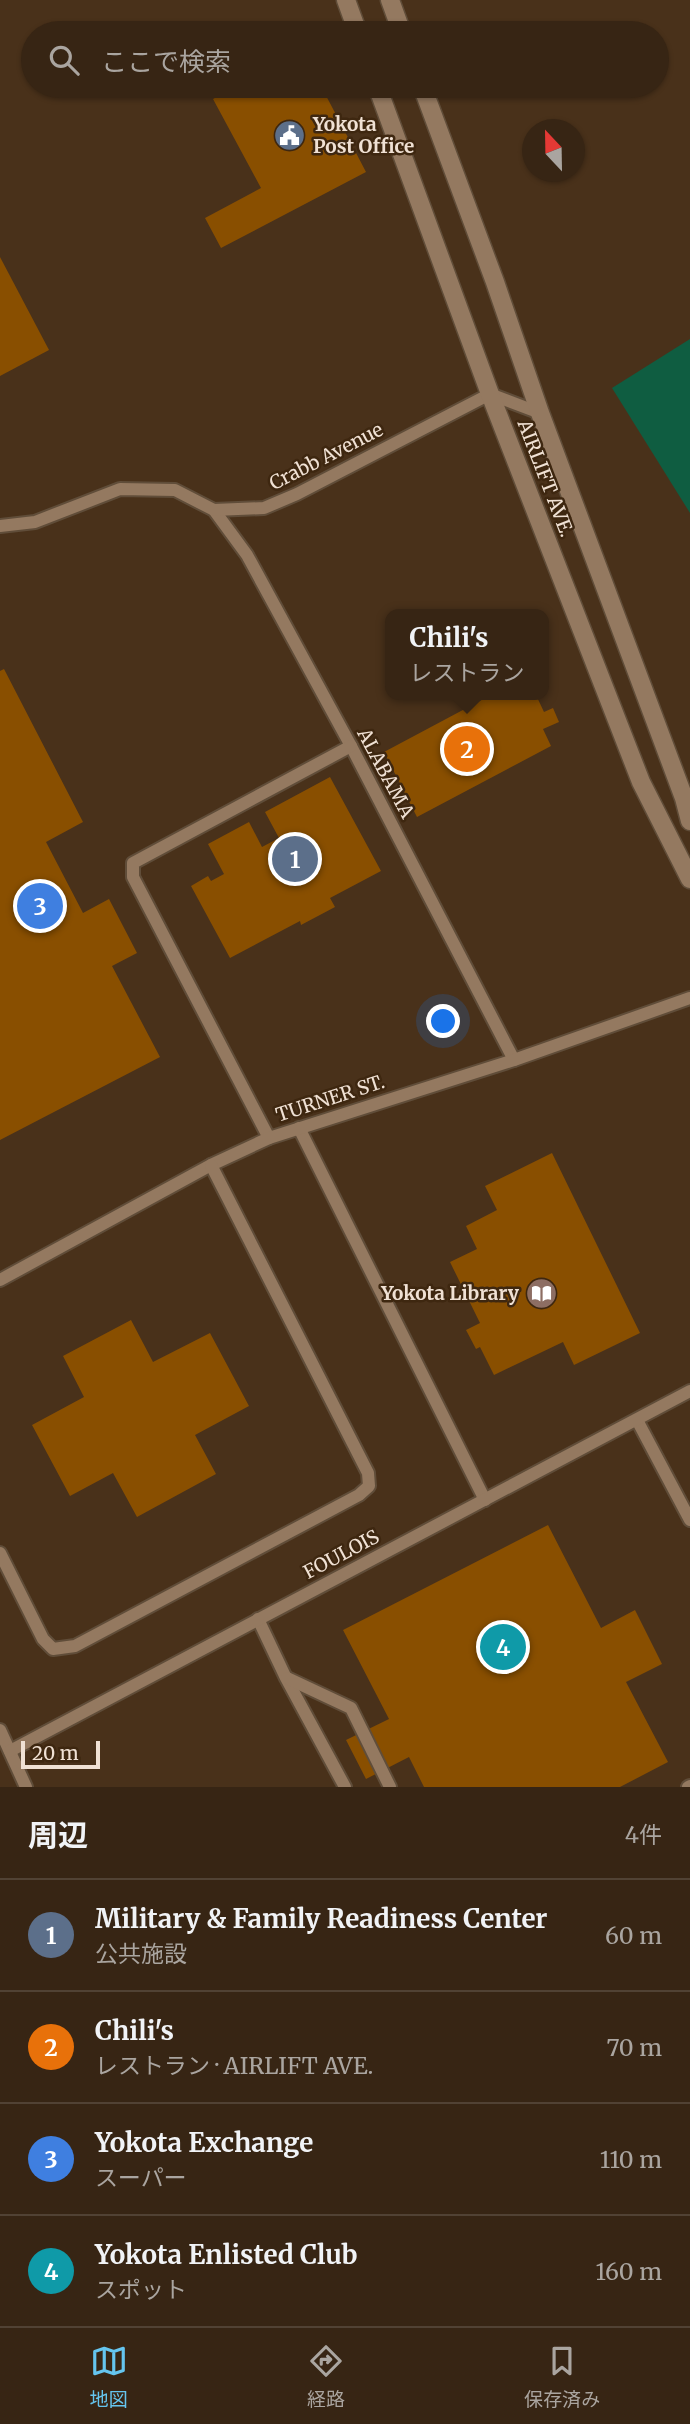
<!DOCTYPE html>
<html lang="ja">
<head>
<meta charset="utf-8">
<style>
	:root { --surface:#372514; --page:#423122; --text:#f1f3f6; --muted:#aaa5a0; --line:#514234; --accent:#65c5ef }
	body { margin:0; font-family:Merriweather,"Noto Sans JP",serif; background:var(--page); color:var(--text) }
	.compass { position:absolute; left:522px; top:119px; width:63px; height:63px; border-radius:50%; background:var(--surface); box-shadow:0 2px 5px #0004; rotate:338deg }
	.scale { position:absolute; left:21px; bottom:18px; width:79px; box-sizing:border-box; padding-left:7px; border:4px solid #f0e1d4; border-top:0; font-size:19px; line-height:24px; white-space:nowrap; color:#f0e1d4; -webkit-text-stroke:5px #3e2710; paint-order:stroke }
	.you { position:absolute; left:444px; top:1022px; width:24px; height:24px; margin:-18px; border:5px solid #fff; border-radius:50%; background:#1a73e8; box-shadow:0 0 0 10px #1a73e833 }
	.badge { display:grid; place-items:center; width:46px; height:46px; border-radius:50%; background:var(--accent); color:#fff; font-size:23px; font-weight:700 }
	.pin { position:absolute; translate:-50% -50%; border:4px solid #fff; box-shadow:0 2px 7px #0006 }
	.popup { position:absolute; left:385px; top:609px; width:164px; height:91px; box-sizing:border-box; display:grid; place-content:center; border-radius:14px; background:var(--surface); filter:drop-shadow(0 2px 5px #0005); font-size:23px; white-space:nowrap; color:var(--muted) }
	.popup b { font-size:26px; color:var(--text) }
	.popup::after { content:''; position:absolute; left:50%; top:100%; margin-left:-14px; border:14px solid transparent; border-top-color:var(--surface) }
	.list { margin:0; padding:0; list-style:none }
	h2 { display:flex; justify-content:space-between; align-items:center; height:91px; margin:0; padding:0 28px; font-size:30px }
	h2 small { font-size:23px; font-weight:400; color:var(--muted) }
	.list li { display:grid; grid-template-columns:46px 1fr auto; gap:21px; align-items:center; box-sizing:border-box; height:112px; padding:0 28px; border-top:2px solid var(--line) }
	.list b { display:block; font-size:26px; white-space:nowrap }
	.list p { margin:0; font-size:23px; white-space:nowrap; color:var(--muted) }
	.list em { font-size:23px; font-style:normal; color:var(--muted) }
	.icon { flex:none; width:38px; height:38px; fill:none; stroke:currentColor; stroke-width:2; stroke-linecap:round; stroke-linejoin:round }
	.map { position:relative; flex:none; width:690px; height:1787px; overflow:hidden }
	.search { position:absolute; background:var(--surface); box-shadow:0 2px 5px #0004; left:21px; right:21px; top:21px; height:77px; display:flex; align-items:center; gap:18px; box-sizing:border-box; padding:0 24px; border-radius:38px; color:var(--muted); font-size:26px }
	.sheet { height:539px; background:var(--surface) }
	nav { display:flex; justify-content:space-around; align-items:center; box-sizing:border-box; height:98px; border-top:2px solid var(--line); background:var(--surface); font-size:19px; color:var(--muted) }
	nav a { display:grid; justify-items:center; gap:4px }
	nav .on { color:var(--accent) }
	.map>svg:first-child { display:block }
	.green { fill:#0f5d41 }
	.building { fill:#894f00 }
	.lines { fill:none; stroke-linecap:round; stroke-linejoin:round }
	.service-casing { stroke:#604d39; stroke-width:16 }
	.minor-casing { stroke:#604d39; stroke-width:21 }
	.service { stroke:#947960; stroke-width:12 }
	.minor { stroke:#947960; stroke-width:18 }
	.labels { text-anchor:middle; stroke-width:5; stroke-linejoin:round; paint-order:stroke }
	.poi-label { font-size:19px; font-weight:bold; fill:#f0e1d4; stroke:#3e2710; text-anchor:start }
	.street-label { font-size:19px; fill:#f0e1d4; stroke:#3e2710 }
</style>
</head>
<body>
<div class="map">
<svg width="690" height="1787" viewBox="0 0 690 1787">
	<rect width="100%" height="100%" fill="#49311a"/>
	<polygon class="green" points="690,339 690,513 612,388"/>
	<g class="building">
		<polygon points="237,86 321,86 366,172 221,248 205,218 261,188 213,99"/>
		<polygon points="0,257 49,350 0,376"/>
		<polygon points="4,669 83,822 46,842 83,913 109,899 137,953 112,966 160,1057 0,1140 0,671"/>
		<polygon points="491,695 536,695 544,712 553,708 559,722 543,729 551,746 417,817 384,752"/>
		<polygon points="330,777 381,871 330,898 335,907 301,925 300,921 230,958 191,886 208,876 211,881 224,874 208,844 249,822 262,847 279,838 265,812"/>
		<polygon points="552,1153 640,1333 574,1365 563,1342 494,1375 480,1347 476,1349 466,1330 480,1323 450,1262 477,1249 466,1226 497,1210 485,1186"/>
		<polygon points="131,1320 153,1362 210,1333 249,1406 195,1435 216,1474 137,1517 113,1473 70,1496 32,1425 84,1397 63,1356"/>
		<polygon points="548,1525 601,1628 635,1610 662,1664 626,1682 668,1762 620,1787 424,1787 409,1757 366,1779 346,1740 389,1719 343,1630"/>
	</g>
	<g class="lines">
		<defs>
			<g id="service">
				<polyline points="214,510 247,555 351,746 514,1060"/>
				<polyline points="0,526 35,522 120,489 175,490 214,510 264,508 297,494 490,394 540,413"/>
				<polyline points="299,1128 485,1500"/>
				<polyline points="269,1138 133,877 133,863 351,746"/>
				<polyline points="0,1280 211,1165 269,1138 514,1060 690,998"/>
				<polyline points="637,1420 690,1520"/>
				<polyline points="0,1553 43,1639 53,1649 75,1646 359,1495 369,1486 368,1473 211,1165"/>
				<polyline points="258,1619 286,1678 345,1787"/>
				<polyline points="287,1678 351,1708 390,1787"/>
				<polyline points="0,1730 26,1787"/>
				<polyline points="10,1751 690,1391"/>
				<polyline points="688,1787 690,1786"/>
			</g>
			<g id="minor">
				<polyline points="346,0 358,33"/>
				<polyline points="390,0 402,33"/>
				<polyline points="377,86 490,394 641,782 690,879"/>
				<polyline points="422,86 495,282 540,413 684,798 690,821"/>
			</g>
		</defs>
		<use href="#service" class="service-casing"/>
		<use href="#minor" class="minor-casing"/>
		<use href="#service" class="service"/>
		<use href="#minor" class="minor"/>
	</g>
	<defs>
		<symbol id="civic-disc" viewBox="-11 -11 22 22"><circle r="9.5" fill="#5c6f8a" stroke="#3e2710"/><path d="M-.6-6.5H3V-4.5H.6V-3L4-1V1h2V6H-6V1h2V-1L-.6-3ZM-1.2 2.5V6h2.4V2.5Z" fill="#fff"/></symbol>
		<symbol id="library-disc" viewBox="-11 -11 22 22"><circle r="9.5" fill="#8d6e63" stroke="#3e2710"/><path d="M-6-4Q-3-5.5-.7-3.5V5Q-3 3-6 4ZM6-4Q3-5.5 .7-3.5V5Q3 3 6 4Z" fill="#fff"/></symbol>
	</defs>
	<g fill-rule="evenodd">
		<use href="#civic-disc" x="272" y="118" width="35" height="35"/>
		<use href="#library-disc" x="524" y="1276" width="35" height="35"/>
	</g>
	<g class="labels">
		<g class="poi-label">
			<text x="313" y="131">Yokota<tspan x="313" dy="22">Post Office</tspan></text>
			<text x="519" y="1300" text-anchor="end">Yokota Library</text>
		</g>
		<g class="street-label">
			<text transform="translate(326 456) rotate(-27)" y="7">Crabb Avenue</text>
			<text transform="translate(546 478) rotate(69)" y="7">AIRLIFT AVE.</text>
			<text transform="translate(386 773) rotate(62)" y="7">ALABAMA</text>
			<text transform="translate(330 1098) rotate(-18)" y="7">TURNER ST.</text>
			<text transform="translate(341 1554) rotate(-28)" y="7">FOULOIS</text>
		</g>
	</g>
</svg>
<svg class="compass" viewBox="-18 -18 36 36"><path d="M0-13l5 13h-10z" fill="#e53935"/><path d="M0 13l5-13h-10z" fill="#aaa5a0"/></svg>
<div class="scale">20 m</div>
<div class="you"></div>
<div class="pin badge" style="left:295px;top:859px;background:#5c6f8a">1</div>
<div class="pin badge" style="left:467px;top:749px;background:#e8710a">2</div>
<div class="popup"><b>Chili's</b>レストラン</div>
<div class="pin badge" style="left:40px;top:906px;background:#3f7fe0">3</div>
<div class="pin badge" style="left:503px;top:1647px;background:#0f9aa8">4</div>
<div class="search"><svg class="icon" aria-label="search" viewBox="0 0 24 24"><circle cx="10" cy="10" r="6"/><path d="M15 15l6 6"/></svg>ここで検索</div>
</div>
<section class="sheet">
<h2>周辺<small>4件</small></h2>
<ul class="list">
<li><span class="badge" style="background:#5c6f8a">1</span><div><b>Military &amp; Family Readiness Center</b><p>公共施設</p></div><em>60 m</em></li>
<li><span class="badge" style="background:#e8710a">2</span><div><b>Chili's</b><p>レストラン · AIRLIFT AVE.</p></div><em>70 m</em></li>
<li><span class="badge" style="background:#3f7fe0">3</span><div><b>Yokota Exchange</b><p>スーパー</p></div><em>110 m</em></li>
<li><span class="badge" style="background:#0f9aa8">4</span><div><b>Yokota Enlisted Club</b><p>スポット</p></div><em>160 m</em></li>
</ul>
</section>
<nav>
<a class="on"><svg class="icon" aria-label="map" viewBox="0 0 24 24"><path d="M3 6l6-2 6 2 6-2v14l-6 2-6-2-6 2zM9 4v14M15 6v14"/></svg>地図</a>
<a><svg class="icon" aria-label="directions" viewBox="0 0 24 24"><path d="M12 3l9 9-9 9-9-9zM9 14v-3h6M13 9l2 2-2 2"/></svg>経路</a>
<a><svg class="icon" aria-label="saved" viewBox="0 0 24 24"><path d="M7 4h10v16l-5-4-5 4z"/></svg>保存済み</a>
</nav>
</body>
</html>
